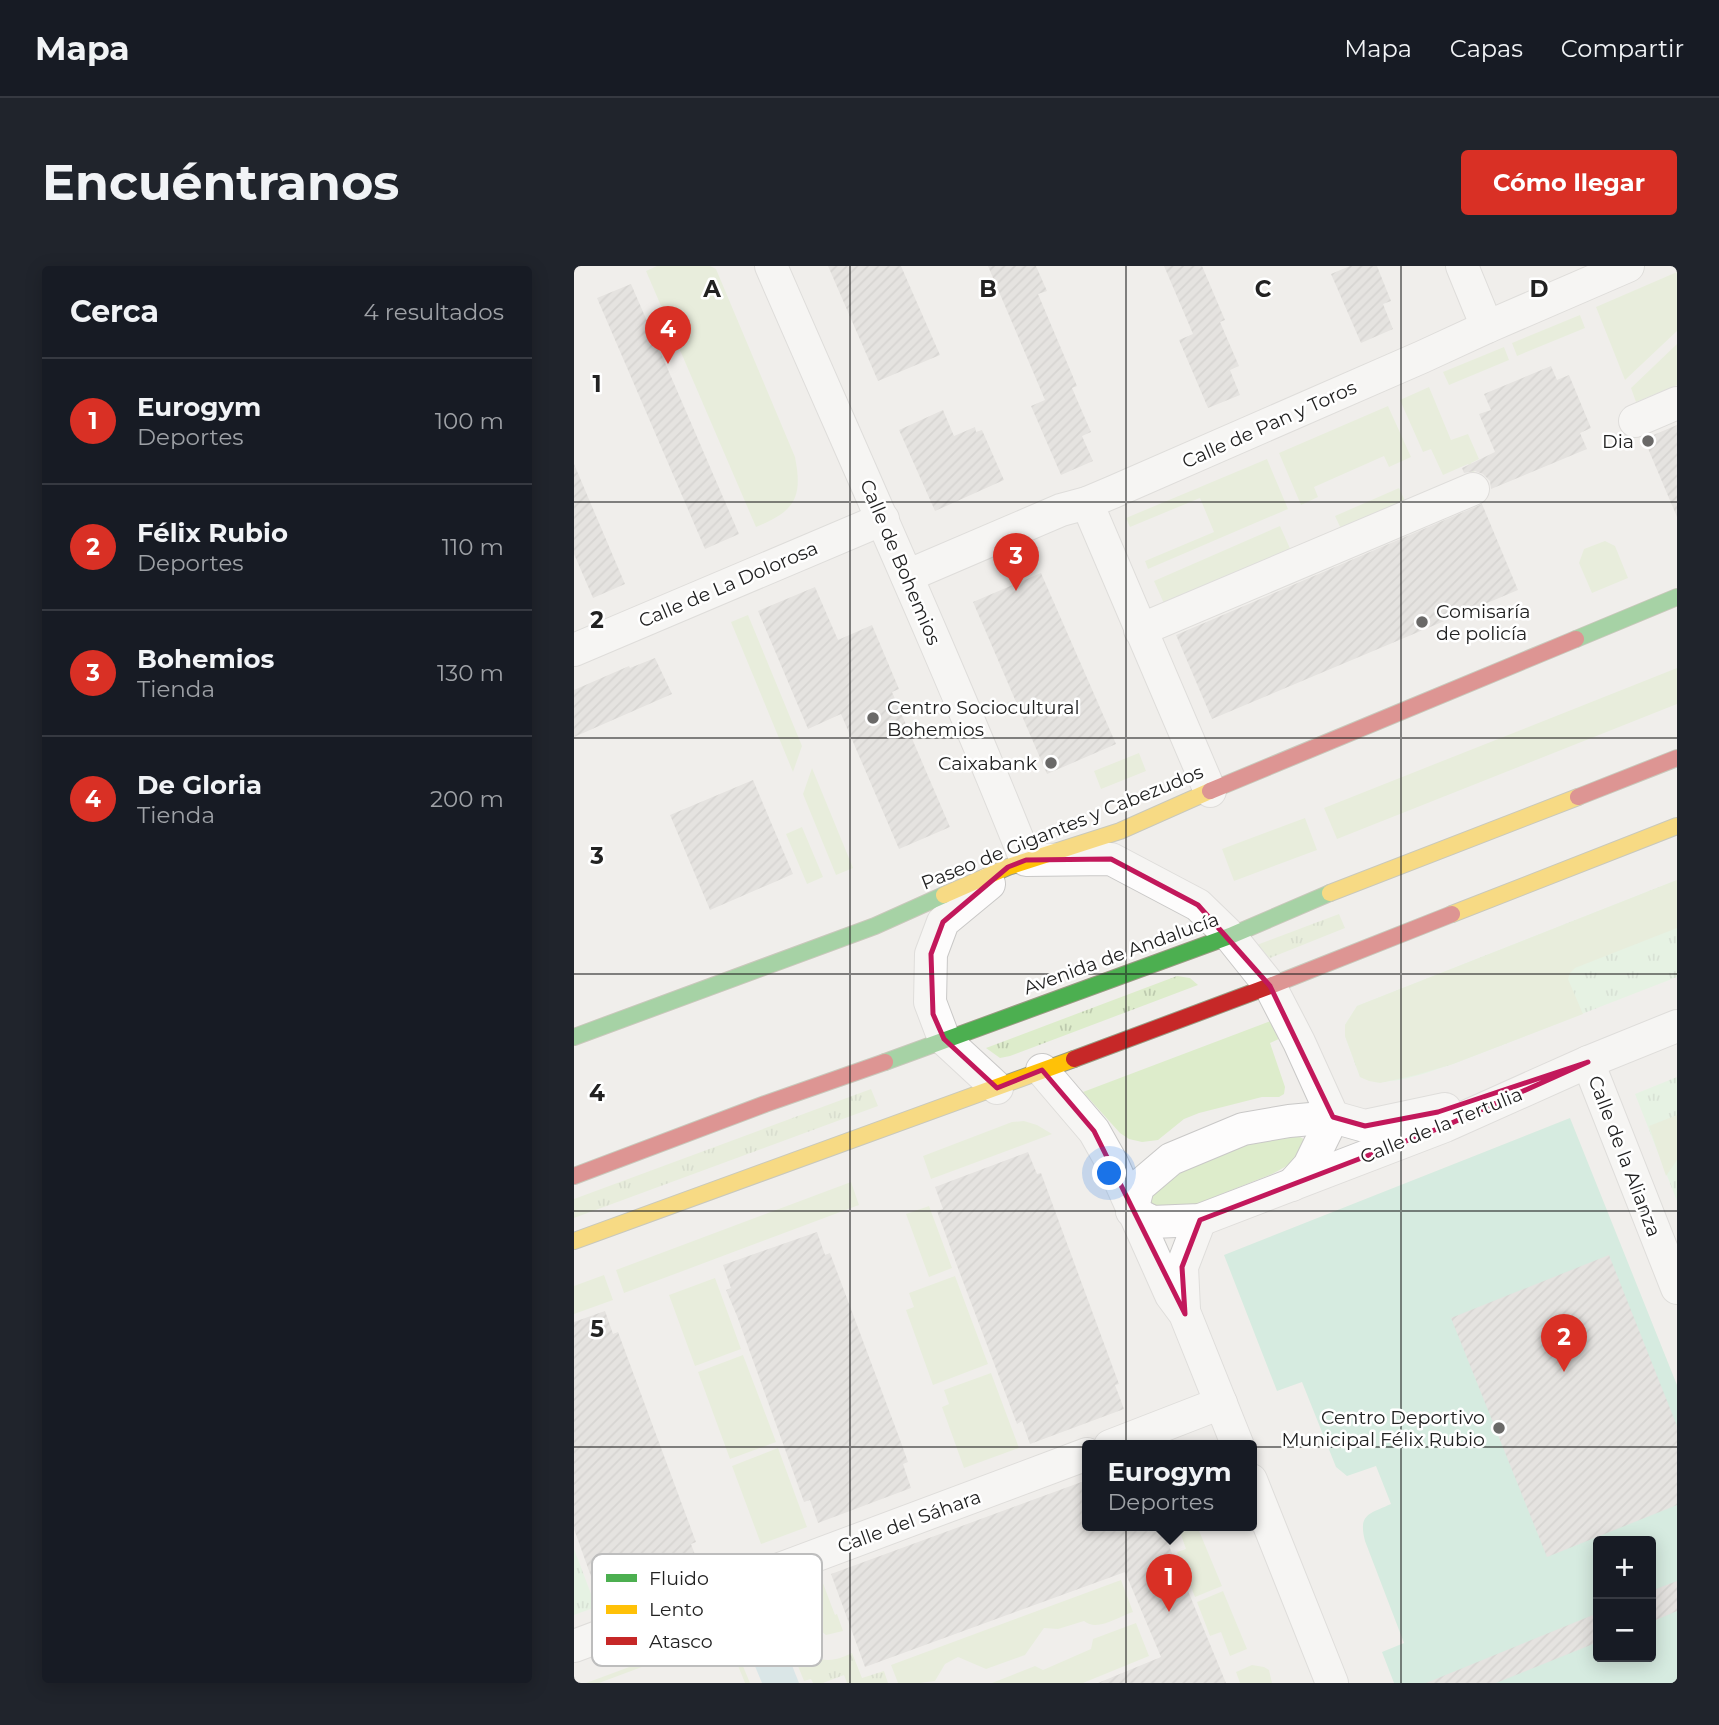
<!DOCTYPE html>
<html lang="es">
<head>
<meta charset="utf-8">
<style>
	:root { --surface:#171b24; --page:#20242c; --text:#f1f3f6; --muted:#9ea1a6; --line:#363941; --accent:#d93025 }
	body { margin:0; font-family:Montserrat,sans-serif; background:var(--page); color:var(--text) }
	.controls { position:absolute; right:21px; bottom:21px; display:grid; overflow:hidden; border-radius:7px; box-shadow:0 4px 18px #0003 }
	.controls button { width:63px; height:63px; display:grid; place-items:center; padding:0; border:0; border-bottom:2px solid var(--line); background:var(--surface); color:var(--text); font:35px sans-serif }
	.you { position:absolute; left:536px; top:908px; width:24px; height:24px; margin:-18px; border:5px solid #fff; border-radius:50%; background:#1a73e8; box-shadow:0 0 0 10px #1a73e833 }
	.badge { display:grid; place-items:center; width:46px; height:46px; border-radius:50%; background:var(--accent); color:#fff; font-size:23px; font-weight:700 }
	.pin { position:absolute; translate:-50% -58px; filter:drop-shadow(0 2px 4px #0008) }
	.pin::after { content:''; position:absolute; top:37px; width:24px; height:21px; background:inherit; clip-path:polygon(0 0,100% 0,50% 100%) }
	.popup { position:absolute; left:508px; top:1174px; width:175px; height:91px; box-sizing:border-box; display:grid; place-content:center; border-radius:7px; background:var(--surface); filter:drop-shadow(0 2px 5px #0005); font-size:23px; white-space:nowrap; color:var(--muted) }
	.popup b { font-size:26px; color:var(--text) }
	.popup::after { content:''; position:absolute; left:50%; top:100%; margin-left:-14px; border:14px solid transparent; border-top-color:var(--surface) }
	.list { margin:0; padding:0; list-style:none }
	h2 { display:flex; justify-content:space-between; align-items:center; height:91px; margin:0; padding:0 28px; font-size:30px }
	h2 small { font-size:23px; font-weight:400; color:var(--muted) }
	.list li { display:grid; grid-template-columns:46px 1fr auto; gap:21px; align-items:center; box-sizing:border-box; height:126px; padding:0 28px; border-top:2px solid var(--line) }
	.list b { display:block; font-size:26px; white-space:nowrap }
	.list p { margin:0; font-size:23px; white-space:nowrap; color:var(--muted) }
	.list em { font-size:23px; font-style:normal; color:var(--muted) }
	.map { position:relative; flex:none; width:1103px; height:1417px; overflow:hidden; border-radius:7px }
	header { display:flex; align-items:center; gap:42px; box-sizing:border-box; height:98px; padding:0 35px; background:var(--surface); border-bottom:2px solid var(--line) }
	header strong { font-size:33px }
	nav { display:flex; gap:38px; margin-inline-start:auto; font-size:24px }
	.intro { display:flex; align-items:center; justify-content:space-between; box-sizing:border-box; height:168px; padding:0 42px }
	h1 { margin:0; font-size:49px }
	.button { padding:18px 32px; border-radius:7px; background:var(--accent); color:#fff; font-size:24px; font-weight:700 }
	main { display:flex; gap:42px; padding:0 42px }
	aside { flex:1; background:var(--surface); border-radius:7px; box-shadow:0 4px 18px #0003 }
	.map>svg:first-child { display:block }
	.grass { fill:url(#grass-tufts) }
	.park { fill:url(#park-tufts) }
	.garden { fill:#ddeccb }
	.pitch { fill:#b7e6d2; fill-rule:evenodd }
	.water { fill:#bfdbe3 }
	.building { fill:url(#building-hatch) }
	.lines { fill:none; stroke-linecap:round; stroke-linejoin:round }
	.street-casing { stroke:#c9c8c7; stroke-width:34 }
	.fast-casing { stroke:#999a82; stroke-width:18 }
	.slow-casing { stroke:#999a82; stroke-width:18 }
	.jam-casing { stroke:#999a82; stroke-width:18 }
	.street { stroke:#fdfcfc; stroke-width:32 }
	.fast { stroke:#4caf50; stroke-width:16 }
	.slow { stroke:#ffc107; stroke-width:16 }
	.jam { stroke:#c62828; stroke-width:16 }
	.marked { fill:none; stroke:#c2185b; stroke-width:5; stroke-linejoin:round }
	.grid { fill:none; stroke:#222; stroke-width:2; stroke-opacity:0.55 }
	.poi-dot { fill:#6a6968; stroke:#fff; stroke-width:2.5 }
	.labels { text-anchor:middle; stroke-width:5; stroke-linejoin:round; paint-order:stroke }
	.street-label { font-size:19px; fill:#222; stroke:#fff }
	.poi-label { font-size:19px; fill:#222; stroke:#fff; text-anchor:end }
	.key { fill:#fff; stroke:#bdbdbd; stroke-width:2 }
	.key-label { font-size:19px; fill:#222 }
	.grid-label { font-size:23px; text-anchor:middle; font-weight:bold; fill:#222; stroke:#fff; stroke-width:5; stroke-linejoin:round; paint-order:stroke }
</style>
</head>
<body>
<header>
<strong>Mapa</strong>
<nav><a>Mapa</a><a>Capas</a><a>Compartir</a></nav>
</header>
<div class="intro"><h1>Encuéntranos</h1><a class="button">Cómo llegar</a></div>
<main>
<aside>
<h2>Cerca<small>4 resultados</small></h2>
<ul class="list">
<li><span class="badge">1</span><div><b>Eurogym</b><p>Deportes</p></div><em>100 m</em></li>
<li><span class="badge">2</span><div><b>Félix Rubio</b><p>Deportes</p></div><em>110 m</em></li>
<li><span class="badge">3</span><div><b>Bohemios</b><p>Tienda</p></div><em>130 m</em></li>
<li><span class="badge">4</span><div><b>De Gloria</b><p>Tienda</p></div><em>200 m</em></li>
</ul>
</aside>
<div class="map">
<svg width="1103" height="1417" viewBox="0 0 1103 1417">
	<defs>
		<pattern id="grass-tufts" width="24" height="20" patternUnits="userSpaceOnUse" patternTransform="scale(1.75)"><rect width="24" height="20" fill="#ddeccb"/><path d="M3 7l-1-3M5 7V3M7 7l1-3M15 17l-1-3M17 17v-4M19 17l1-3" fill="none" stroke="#bdcaae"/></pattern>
		<pattern id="park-tufts" width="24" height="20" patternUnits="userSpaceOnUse" patternTransform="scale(1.75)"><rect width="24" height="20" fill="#daf5da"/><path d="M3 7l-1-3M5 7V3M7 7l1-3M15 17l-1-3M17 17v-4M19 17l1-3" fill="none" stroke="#bbd2bb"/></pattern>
		<pattern id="building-hatch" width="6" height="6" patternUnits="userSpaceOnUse" patternTransform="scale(1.75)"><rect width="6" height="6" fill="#d7d4d2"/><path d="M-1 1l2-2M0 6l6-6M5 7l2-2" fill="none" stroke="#b8b6b4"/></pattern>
	</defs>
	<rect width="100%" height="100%" fill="#f0eeeb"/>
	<g class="grass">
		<polygon points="765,648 771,662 696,692 680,680"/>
		<polygon points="603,710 616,712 624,719 436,790 426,792 412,782"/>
		<polygon points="297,823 304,840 0,952 0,933"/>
		<path d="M206,1328c9,25 19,74 56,65 5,-1 11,-4 16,-6l10,25 22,-7 4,12h-41l-3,-8 -21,8h-10l-2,-4 -7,2 -21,-52 -15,6 -13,-32z"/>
	</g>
	<g class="park">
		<path d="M1103,614v97l-224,87c-26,8 -67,26 -93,13l-15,-41v-11l12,-19z"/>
		<polygon points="1103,811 1103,935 1061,828"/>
		<polygon points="0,1283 22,1341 0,1349"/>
	</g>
	<g class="garden">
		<path d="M83,0h53l6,3 79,188c8,41 0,54 -39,70l-110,-256z"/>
		<polygon points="1103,6 1103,65 1051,114 1022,41"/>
		<polygon points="1006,49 1011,62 943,90 938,77"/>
		<polygon points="1103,78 1103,119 1062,136 1057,122"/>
		<polygon points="930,81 935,94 875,119 869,106"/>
		<polygon points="855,121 877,174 894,168 905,193 897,197 901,207 899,208 894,198 869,209 857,183 849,186 826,134"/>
		<polygon points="814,140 837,191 815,201 810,190 740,221 744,231 727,239 705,187"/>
		<polygon points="693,193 714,243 574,303 571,295 640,266 626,232 556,261 552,252"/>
		<polygon points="825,222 832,237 768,265 761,250"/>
		<polygon points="706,260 718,287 592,342 580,315"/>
		<polygon points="1031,275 1041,280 1054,312 1018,327 1005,297 1010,283"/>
		<polygon points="174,349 228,480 219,506 157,356"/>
		<polygon points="1103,402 1103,438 763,573 750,542"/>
		<polygon points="565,487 572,505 527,523 520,505"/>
		<polygon points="238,502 279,602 262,609 229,528"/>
		<polygon points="731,552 743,584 660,615 648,583"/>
		<polygon points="228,561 249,611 233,618 212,568"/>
		<polygon points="1103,614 1103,662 1001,702 996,707 994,713 1009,748 879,798 842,809 806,817 795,815 786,811 771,770 771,759 783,740"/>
		<polygon points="699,754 707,772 696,777 711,821 710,828 705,831 688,831 625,847 610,853 584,874 568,876 555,873 546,867 509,826"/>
		<polygon points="1103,849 1103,894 1092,910 1075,860"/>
		<polygon points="450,855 463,859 478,868 357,913 349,890 438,856"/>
		<path d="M717,870l9,1 7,4c-11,20 -14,22 -35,33l-91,36 -35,-5 14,-25 84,-35z"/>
		<polygon points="277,916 285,939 50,1027 42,1004"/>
		<polygon points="355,940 378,1002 355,1011 332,948"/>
		<polygon points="30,1009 39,1034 0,1048 0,1020"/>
		<polygon points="381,1010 414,1098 359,1119 332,1044 340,1041 335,1027"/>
		<polygon points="141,1012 167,1083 121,1100 95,1029"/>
		<polygon points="169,1089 202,1176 156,1193 124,1106"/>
		<polygon points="417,1107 445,1182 390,1202 368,1141 375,1138 370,1124"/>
		<polygon points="204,1182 233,1261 187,1278 158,1200"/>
		<polygon points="619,1260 623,1260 648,1320 621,1331 603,1286 612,1283 606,1266"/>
		<polygon points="247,1312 261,1349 263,1348 269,1365 252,1369 246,1364 229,1319"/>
		<path d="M547,1314l12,32c-15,5 -36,20 -49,9l-26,8 -14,-1 -19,27 -39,14 -28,-12 -13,7 -10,17 -15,2h-22l-7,-18z"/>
		<polygon points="649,1325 673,1383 656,1390 647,1366 636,1370 623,1336"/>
		<polygon points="562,1357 575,1390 509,1417 418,1417 461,1400 469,1404 517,1383 519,1373"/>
		<polygon points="156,1369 176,1417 171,1417 152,1370"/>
		<polygon points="123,1376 124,1380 25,1417 12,1417"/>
		<polygon points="678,1399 690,1401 695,1404 698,1417 666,1417 662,1406"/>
	</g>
	<path class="pitch" d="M996,852l107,267v298h-283l-12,-31 22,-9 -39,-102c-7,-27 4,-27 26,-37l-15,-38 -29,10 -11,-9 -34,-85 -25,9 -53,-136zM1024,1275h53v116h-53z"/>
	<polygon class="water" points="206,1369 225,1417 188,1417 173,1381"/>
	<g class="building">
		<polygon points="254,0 327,0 366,89 304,115"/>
		<polygon points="414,0 462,0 473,25 464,28 503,120 498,122 517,166 508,170 519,195 487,209 457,140 471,134"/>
		<polygon points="590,0 628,0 651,54 646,56 665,100 656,104 666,129 634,142 605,74 619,68"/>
		<polygon points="776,0 803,0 817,35 809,38 819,63 787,77 757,8"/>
		<polygon points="57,18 165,268 131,283 23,32"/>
		<polygon points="977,100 983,114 995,109 1017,162 1006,167 1013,183 917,223 916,215 909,208 901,205 890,207 888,202 921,186 905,148 917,144 910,128"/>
		<polygon points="369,144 380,170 401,161 402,166 408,164 430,214 361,245 325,164"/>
		<polygon points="1103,159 1103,251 1070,173"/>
		<polygon points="0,198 51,318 19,332 0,288"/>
		<polygon points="908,238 944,324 638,453 602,369"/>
		<polygon points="467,307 542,478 473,508 399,336"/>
		<polygon points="241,321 264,374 298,359 325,423 318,426 376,561 325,583 267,448 234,463 184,345"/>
		<polygon points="81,392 98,428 0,471 0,424 55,400 56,402"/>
		<polygon points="179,514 219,608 136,644 96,549"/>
		<polygon points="454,886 463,908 467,907 494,980 545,1118 541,1119 550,1143 456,1178 448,1155 443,1158 385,1005 363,945 369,943 361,921"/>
		<polygon points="243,966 251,989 256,987 325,1171 334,1196 329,1198 337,1222 244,1257 236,1234 230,1236 163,1050 152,1024 157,1022 149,999"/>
		<polygon points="1035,989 1103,1160 1103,1239 973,1291 877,1052"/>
		<polygon points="31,1045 39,1068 44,1066 122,1276 117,1278 126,1302 32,1336 24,1314 19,1316 0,1263 0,1056"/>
		<polygon points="513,1214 513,1260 588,1260 604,1304 605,1303 652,1417 524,1417 587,1391 551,1306 291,1401 257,1308"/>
		<polygon points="1103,1315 1103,1345 1077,1356 1077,1325"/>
		<polygon points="1024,1347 1024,1376 922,1417 852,1417"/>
	</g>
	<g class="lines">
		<defs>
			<g id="street">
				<path d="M197,0c86,198 175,394 255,594l85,-1 87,46 32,31 40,50 29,56 34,75"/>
				<polyline points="888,0 913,61"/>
				<polyline points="1061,155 1103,137"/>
				<polyline points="513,237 636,525"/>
				<polyline points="333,310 487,244 513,237 539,226 848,91 913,61 1054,0"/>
				<polyline points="566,364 899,223"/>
				<polyline points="0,384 309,253"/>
				<polyline points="415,618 369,656 357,688 356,736 370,773 423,822"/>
				<polyline points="1014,796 1103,1022"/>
				<polyline points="468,804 520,865 538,897 597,1029 611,1048 664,1180"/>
				<polyline points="718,919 735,900 759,851"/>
				<polyline points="558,945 578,956 626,954 871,860 1014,796 1103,760"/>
				<polyline points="558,945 564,921 597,893 669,863 715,855 759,851 791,860 871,843"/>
				<polyline points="610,1043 608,1001 626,954"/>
				<polyline points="536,1180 647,1137"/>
				<polyline points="677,1214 758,1417"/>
				<polyline points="0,1380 513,1188"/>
			</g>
			<g id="fast">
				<polyline points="1002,373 1103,331"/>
				<polyline points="0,771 301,660 370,629"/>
				<polyline points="311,796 656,670 756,627"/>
			</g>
			<g id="slow">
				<polyline points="756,627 1004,531"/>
				<polyline points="370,629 434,601 546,565 636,525"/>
				<polyline points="878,648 1103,560"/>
				<polyline points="0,975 500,793"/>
			</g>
			<g id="jam">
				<polyline points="636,525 1002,373"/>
				<polyline points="1004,531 1103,492"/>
				<polyline points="500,793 696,720 878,648"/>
				<polyline points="0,910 191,838 311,796"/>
			</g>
		</defs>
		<use href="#street" class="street-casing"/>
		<use href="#fast" class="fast-casing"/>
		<use href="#slow" class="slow-casing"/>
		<use href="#jam" class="jam-casing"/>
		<use href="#street" class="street"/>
		<use href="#fast" class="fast"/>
		<use href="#slow" class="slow"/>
		<use href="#jam" class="jam"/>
	</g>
	<path d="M0 0H1103V1417H0ZM537,593l87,46 72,81 63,131 32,9 73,-14 150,-50 -143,64 -245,94 -18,47 3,47 -91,-183 -52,-61 -45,18 -53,-49 -11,-25 -2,-60 12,-32 65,-55 18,-7z" fill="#f0eeeb" fill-opacity=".55" fill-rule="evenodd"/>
	<path class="marked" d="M537,593l87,46 72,81 63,131 32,9 73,-14 150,-50 -143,64 -245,94 -18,47 3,47 -91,-183 -52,-61 -45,18 -53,-49 -11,-25 -2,-60 12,-32 65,-55 18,-7z"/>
	<path class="grid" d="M276,0v1417M552,0v1417M827,0v1417M0,236h1103M0,472h1103M0,708h1103M0,945h1103M0,1181h1103"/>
	<g class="poi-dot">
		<circle cx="1074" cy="175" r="7"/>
		<circle cx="848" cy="356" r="7"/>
		<circle cx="299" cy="452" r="7"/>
		<circle cx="477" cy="497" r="7"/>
		<circle cx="925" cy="1162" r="7"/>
	</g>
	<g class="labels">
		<g class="street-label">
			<text transform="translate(695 158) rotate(-24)" y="7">Calle de Pan y Toros</text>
			<text transform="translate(327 296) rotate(67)" y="7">Calle de Bohemios</text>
			<text transform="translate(154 318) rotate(-23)" y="7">Calle de La Dolorosa</text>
			<text transform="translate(488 561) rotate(-22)" y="7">Paseo de Gigantes y Cabezudos</text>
			<text transform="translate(547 687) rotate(-20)" y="7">Avenida de Andalucía</text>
			<text transform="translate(867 859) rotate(-22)" y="7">Calle de la Tertulia</text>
			<text transform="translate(1051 890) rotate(69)" y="7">Calle de la Alianza</text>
			<text transform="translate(335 1255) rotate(-20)" y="7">Calle del Sáhara</text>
		</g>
		<g class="poi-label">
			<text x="1060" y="182">Dia</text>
			<text x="862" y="352" text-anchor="start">Comisaría<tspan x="862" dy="22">de policía</tspan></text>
			<text x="313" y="448" text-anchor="start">Centro Sociocultural<tspan x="313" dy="22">Bohemios</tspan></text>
			<text x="463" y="504">Caixabank</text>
			<text x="911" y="1158">Centro Deportivo<tspan x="911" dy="22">Municipal Félix Rubio</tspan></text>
		</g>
	</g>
	<rect x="18" y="1288" width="230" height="112" rx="10" class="key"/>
	<rect x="32" y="1308" width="31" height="8" fill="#4caf50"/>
	<rect x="32" y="1339" width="31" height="9" fill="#ffc107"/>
	<rect x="32" y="1371" width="31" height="8" fill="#c62828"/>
	<g class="key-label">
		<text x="75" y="1319">Fluido</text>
		<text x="75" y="1350">Lento</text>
		<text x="75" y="1382">Atasco</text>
	</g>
	<g class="grid-label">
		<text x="138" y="31">A</text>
		<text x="414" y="31">B</text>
		<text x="689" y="31">C</text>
		<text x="965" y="31">D</text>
		<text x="23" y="126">1</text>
		<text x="23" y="362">2</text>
		<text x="23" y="598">3</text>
		<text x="23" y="835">4</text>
		<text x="23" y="1071">5</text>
	</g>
</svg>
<div class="controls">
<button>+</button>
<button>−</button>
</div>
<div class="you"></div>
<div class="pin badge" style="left:595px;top:1346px">1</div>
<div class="popup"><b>Eurogym</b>Deportes</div>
<div class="pin badge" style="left:990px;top:1106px">2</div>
<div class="pin badge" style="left:442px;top:325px">3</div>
<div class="pin badge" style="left:94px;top:98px">4</div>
</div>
</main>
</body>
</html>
